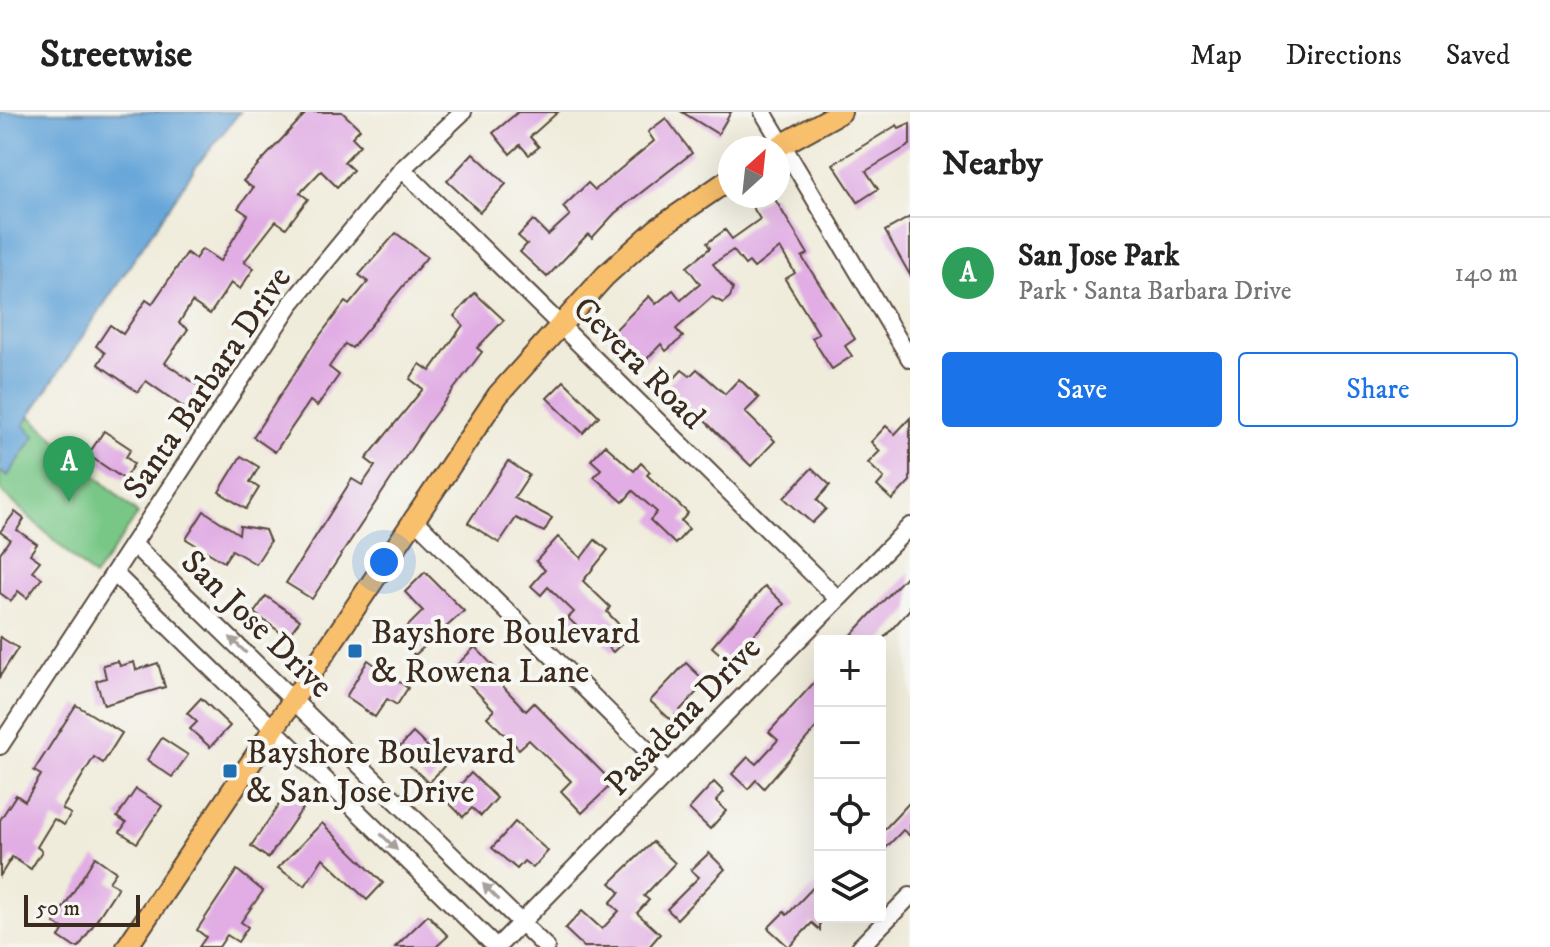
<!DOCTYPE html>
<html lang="en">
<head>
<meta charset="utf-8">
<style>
	:root { --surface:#fff; --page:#f2f2f2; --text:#222; --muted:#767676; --line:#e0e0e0; --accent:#1a73e8 }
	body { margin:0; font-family:"IM FELL DW Pica",serif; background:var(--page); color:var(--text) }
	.controls { position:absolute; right:24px; bottom:24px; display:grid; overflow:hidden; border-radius:8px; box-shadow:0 8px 32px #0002 }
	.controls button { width:72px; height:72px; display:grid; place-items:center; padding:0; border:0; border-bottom:2px solid var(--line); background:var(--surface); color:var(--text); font:40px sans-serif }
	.compass { position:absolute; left:718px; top:24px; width:72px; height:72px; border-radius:50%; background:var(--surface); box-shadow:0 8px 32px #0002; rotate:27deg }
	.scale { position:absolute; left:24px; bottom:20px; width:116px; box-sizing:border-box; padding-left:8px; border:4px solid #3b2a1e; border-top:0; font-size:22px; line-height:28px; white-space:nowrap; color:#3b2a1e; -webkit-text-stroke:6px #f6f6f2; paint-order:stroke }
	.you { position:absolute; left:384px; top:450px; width:28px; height:28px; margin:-20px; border:6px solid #fff; border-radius:50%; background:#1a73e8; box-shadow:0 0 0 12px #1a73e833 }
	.badge { display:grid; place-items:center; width:52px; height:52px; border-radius:50%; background:var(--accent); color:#fff; font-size:26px; font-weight:700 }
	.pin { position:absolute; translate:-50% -66px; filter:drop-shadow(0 2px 4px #0008) }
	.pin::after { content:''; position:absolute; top:42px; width:28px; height:24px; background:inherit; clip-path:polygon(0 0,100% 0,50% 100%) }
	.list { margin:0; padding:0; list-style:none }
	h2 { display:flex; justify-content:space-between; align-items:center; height:104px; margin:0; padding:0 32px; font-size:34px }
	h2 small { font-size:26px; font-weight:400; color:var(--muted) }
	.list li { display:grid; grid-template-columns:52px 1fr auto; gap:24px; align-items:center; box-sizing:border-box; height:112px; padding:0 32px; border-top:2px solid var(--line) }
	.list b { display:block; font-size:30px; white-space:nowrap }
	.list p { margin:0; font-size:26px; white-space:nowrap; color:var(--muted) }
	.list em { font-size:26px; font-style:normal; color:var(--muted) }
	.actions { display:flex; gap:16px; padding:24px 32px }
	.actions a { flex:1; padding:18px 0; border:2px solid var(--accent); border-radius:8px; text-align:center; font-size:28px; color:var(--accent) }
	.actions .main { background:var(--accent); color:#fff }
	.icon { flex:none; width:44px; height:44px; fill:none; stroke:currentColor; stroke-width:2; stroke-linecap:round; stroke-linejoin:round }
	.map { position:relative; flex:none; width:910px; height:835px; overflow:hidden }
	header { display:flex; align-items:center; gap:48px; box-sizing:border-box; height:112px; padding:0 40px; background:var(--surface); border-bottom:2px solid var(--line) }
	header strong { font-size:38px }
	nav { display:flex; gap:44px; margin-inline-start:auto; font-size:28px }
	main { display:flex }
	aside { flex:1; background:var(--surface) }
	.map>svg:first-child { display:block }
	.green { fill:#78c787; stroke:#5a7852; stroke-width:2 }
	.water { fill:#66a6d9; stroke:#50687c; stroke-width:2 }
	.building { fill:#e1ade4 }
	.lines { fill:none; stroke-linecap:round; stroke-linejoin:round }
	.minor-casing { stroke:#56473a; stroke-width:20 }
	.major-casing { stroke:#56473a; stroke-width:24 }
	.minor { stroke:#fff; stroke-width:16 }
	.major { stroke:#f8bf6c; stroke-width:20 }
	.oneway { fill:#a79f9a }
	.poi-dot { fill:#1f6fb2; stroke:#f6f6f2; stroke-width:3 }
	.labels { text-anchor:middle; stroke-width:8; stroke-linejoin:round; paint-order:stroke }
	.street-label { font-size:34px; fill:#3b2a1e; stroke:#f6f6f2 }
	.poi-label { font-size:34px; fill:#3b2a1e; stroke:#f6f6f2; text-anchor:start }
</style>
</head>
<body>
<header>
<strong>Streetwise</strong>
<nav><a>Map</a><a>Directions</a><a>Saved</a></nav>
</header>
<main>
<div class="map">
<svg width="910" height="835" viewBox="0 0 910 835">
	<rect width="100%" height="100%" fill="#f6f6f2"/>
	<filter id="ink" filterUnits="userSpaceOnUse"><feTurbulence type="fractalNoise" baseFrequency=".0125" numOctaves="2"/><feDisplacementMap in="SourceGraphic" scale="16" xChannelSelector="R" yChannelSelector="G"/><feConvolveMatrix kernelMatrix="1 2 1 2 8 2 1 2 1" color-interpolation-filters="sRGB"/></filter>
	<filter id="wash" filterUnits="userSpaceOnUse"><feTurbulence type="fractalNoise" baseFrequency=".006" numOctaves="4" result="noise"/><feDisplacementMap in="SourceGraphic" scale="32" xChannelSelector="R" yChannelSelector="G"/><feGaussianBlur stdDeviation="1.8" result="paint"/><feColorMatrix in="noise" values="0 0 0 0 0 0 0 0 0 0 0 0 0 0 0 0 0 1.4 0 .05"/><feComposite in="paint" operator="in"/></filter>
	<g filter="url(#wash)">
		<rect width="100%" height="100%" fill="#f0ecdb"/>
		<polygon class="green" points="30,304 138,402 94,465 0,378 0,359 7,364 34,324 24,313"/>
		<polygon class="water" points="0,0 240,0 197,53 28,306 24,313 35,324 7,365 0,359"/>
		<g id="blocks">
			<g class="building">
				<polygon points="307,0 342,0 360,17 352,25 360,33 344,50 353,58 337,75 321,59 300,81 308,87 286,116 276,109 244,150 254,156 240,177 231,171 210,202 192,190 179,211 188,217 165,251 200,275 186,297 146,269 138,280 98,252 105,241 96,234 110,213 123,222 146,188 152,192 187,141 195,147 202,137 220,149 248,103 238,96 253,76 243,69"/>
				<polygon points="518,0 558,0 530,25 539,35 529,43 520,33 510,42 493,21"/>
				<polygon points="682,0 731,0 718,22"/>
				<polygon points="666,6 692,41 615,101 592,126 588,122 547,165 520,140 527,132 518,124 533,108 548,123 570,103 563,95 588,71 595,78 654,29 648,20"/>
				<polygon points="910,11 910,33 866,59 878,77 858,90 833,52 897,13 899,16"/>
				<polygon points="473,41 506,72 480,100 447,69"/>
				<polygon points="768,84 773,84 808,142 802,145 855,227 845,234 852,244 832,257 812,226 819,222 785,167 795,161 780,136 754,156 749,150 745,153 733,138 713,152 733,177 730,185 723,191 712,185 676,217 683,225 666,239 661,232 642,252 610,223 649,184 656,192 673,178 681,188 700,172 687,155 710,136 707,131 725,118 732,127 760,107 752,94"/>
				<polygon points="910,105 910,163 885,119"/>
				<polygon points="396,121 427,145 352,236 345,232 329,255 339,263 317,294 310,289 275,340 253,325 315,230 345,190 349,193 368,170 359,163"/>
				<polygon points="475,181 504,208 477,236 482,240 428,311 312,487 286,471 352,367 362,373 375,354 366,347 423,277 410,267 420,252 430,259 463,213 454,204"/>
				<polygon points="697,257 725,282 739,267 759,286 745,300 775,329 751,354 668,273 682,258 690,264"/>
				<polygon points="564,269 599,304 583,321 547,286"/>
				<polygon points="910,306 910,369 892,388 877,374 884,366 868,351 880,339 871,330 886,314 895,322"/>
				<polygon points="104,319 131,337 126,345 134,352 124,367 88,343"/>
				<polygon points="605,333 634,359 641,351 650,360 647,363 688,401 681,409 689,417 675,432 650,408 657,400 633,379 623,390 594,365 601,357 591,348"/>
				<polygon points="241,344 259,355 250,370 259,376 246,397 219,380"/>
				<polygon points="508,349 529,363 514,386 552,406 544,420 516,406 499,431 468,411"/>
				<polygon points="812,356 830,373 817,388 826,397 812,411 784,386"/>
				<polygon points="204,399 239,422 240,414 265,418 270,430 256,452 232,438 224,450 186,427"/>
				<polygon points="15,400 24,407 17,418 37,432 30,442 40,449 32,459 42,466 27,486 18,479 11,489 0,481 0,441 10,427 0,420"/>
				<polygon points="558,425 581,446 595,428 608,438 583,469 610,495 607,500 630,524 613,540 590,517 585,522 568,506 574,500 548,475 541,483 531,474 545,458 536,449"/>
				<polygon points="425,460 464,499 415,543 397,525 423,499 405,480"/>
				<polygon points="910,460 910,497 881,529 846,529"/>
				<polygon points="765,474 784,492 728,549 712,535"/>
				<polygon points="266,484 300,508 287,525 254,501"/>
				<polygon points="0,525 18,536 0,564"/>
				<polygon points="475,535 503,564 498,569 526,599 534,591 613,671 582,701 561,679 571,669 529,628 519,637 487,605 494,598 454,556"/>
				<polygon points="368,548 408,576 397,593 387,587 375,605 346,585"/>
				<polygon points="118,549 120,554 134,550 136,558 158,551 165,575 104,593 96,569 106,566 103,553"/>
				<polygon points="686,551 706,570 671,608 650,589"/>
				<polygon points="820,564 820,611 764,676 756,668 748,677 732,662 748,645 756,652 778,628 769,620"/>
				<polygon points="201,586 230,614 210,635 190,617 197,610 187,601"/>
				<polygon points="76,593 122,621 103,651 94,645 62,697 71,702 64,713 54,707 37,735 42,739 31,757 12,745 0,764 0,708 16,683 25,689 41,663 34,659"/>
				<polygon points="413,621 446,652 429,671 395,640"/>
				<polygon points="162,626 188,643 172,665 147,648"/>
				<polygon points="471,661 497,686 481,704 472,696 463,705 446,688"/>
				<polygon points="714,670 724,680 716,689 726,699 710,717 689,697"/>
				<polygon points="136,677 162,694 137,731 120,720 126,711 117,705"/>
				<polygon points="289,678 307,690 268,746 251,734"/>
				<polygon points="910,690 910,724 903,718 880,742 880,722"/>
				<polygon points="515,710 548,739 533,756 524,749 517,757 492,736"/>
				<polygon points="322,711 383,771 367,788 323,746 305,774 278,756"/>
				<polygon points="653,730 675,751 644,784 649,788 637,801 660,822 649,835 584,835 565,817 582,799 602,817 619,799 610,791 620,780 610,771"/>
				<polygon points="709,741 725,757 677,807 667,797 699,765 691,758"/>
				<polygon points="95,745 116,760 109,770 118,775 79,835 74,835 59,825 64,817 54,811"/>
				<polygon points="237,758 263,779 241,810 248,815 238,830 227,823 219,835 199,835 206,825 197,818"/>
				<polygon points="820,768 820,818 812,811 789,835 768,816 784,800 787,803"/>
				<polygon points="428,803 448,824 436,835 395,835"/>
			</g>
		</g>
	</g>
	<g filter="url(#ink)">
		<use href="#blocks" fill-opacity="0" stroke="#56473a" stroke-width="2"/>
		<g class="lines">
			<defs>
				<g id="minor">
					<polyline points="763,0 910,247"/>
					<polyline points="402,57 837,486"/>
					<polyline points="413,406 669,660"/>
					<polyline points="133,432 546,835"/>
					<polyline points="114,461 496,835"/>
					<polyline points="0,634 290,193 402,57 463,0"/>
					<polyline points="497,835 910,414"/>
					<polyline points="860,835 910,784"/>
				</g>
				<g id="major">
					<polyline points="776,36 841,0"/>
					<polyline points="127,835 498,283 605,164 657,117 730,67"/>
				</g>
			</defs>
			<use href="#minor" class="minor-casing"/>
			<use href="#major" class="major-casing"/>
			<use href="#minor" class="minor"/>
			<use href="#major" class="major"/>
		</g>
		<defs><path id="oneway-solid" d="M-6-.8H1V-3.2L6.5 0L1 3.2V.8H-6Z" transform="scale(2)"/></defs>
		<g class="oneway">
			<use href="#oneway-solid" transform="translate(238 533) rotate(-136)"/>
			<use href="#oneway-solid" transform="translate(389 730) rotate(45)"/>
			<use href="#oneway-solid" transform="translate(491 780) rotate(-135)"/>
		</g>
	</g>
	<g class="poi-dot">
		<rect x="347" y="531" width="16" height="16" rx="4"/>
		<rect x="222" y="651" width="16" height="16" rx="4"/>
	</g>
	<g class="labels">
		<g class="street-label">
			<text transform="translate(640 250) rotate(45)" y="12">Cevera Road</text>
			<text transform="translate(206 270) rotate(-56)" y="12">Santa Barbara Drive</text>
			<text transform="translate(258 511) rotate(44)" y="12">San Jose Drive</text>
			<text transform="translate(682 603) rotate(-46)" y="12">Pasadena Drive</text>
		</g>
		<g class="poi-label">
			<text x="371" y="531">Bayshore Boulevard<tspan x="371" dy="39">&amp; Rowena Lane</tspan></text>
			<text x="246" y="651">Bayshore Boulevard<tspan x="246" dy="39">&amp; San Jose Drive</tspan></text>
		</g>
	</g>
</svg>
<div class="controls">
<button>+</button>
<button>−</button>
<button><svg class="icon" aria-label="locate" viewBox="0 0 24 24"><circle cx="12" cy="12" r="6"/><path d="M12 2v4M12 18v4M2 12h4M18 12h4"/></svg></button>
<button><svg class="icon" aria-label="layers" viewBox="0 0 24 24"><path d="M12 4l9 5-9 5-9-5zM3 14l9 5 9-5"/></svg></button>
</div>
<svg class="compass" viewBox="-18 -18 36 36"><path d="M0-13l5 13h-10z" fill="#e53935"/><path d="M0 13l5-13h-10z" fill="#767676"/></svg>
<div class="scale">50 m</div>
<div class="you"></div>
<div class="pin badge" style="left:69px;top:390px;background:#2e9e5b">A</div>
</div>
<aside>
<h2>Nearby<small></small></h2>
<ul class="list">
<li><span class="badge" style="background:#2e9e5b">A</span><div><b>San Jose Park</b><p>Park · Santa Barbara Drive</p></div><em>140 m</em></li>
</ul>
<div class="actions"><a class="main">Save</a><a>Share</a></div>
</aside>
</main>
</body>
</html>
